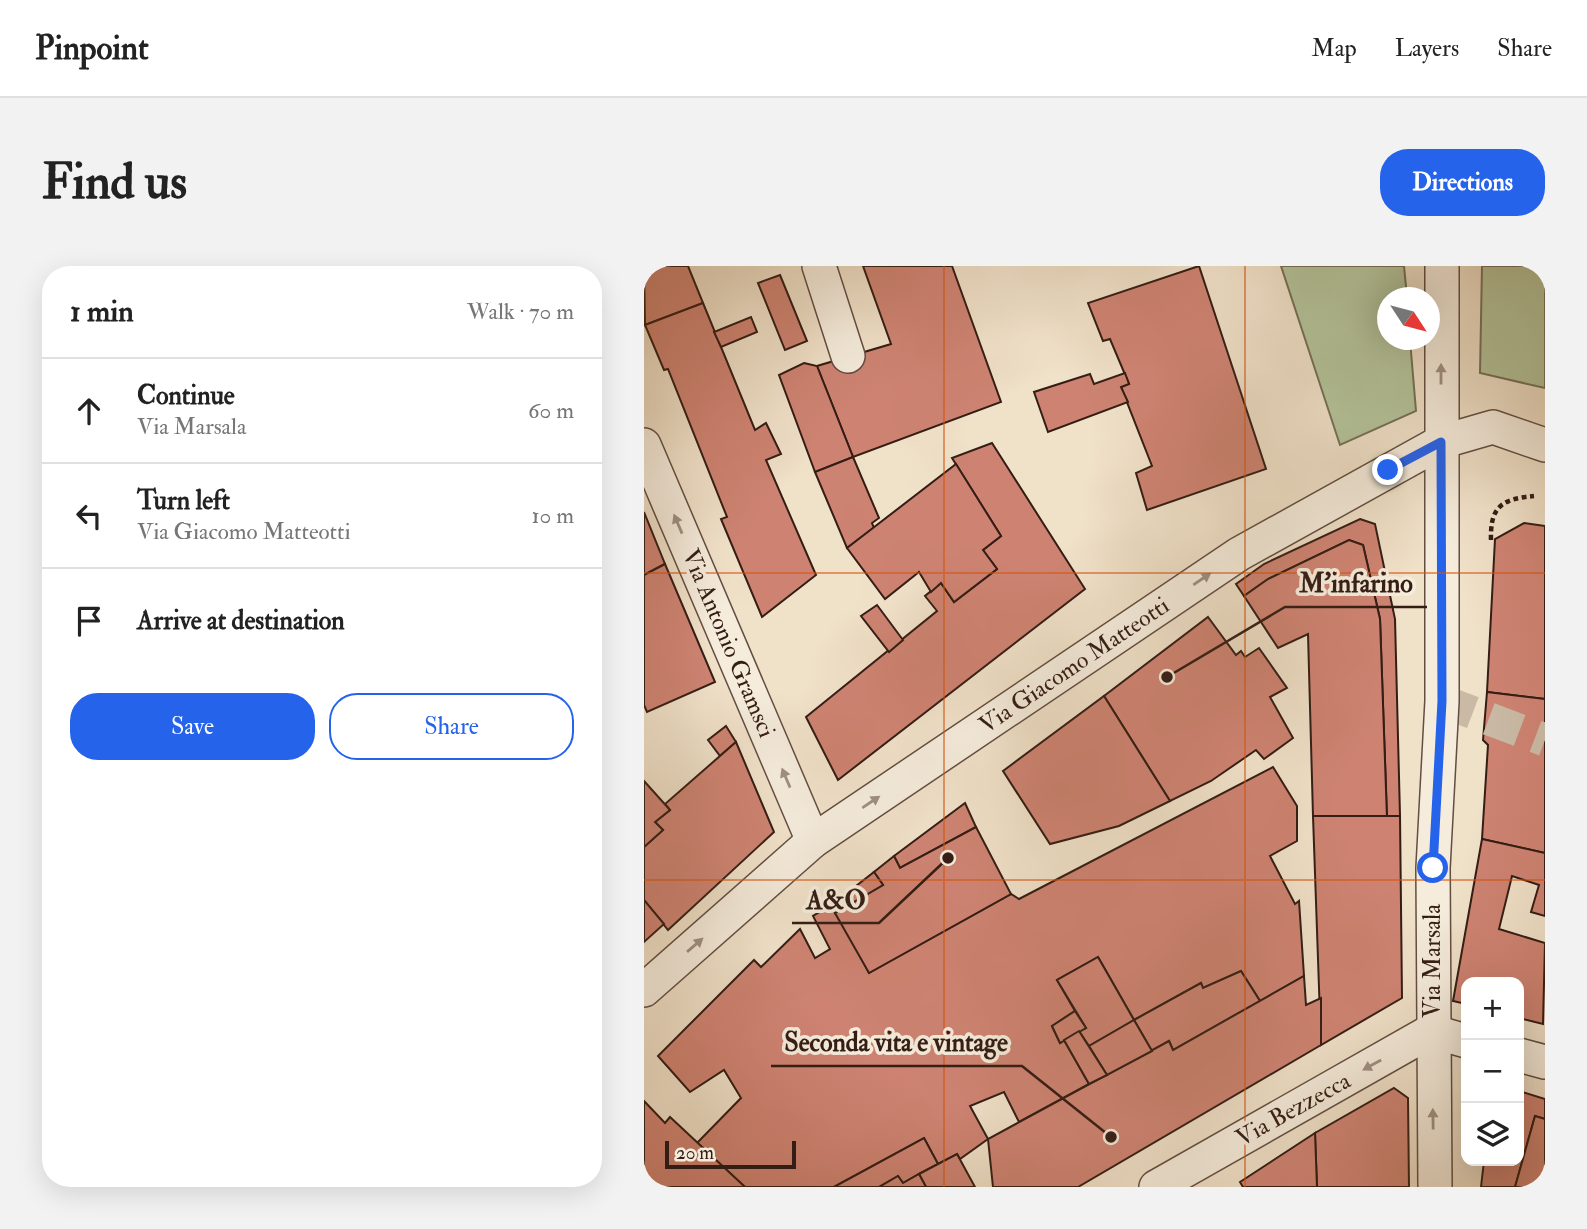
<!DOCTYPE html>
<html lang="en">
<head>
<meta charset="utf-8">
<style>
	:root { --surface:#fff; --page:#f2f2f2; --text:#222; --muted:#767676; --line:#e0e0e0; --accent:#2563eb }
	body { margin:0; font-family:"IM FELL Double Pica",serif; background:var(--page); color:var(--text) }
	.controls { position:absolute; right:21px; bottom:21px; display:grid; overflow:hidden; border-radius:14px; box-shadow:0 7px 28px #0002 }
	.controls button { width:63px; height:63px; display:grid; place-items:center; padding:0; border:0; border-bottom:2px solid var(--line); background:var(--surface); color:var(--text); font:35px sans-serif }
	.compass { position:absolute; left:733px; top:21px; width:63px; height:63px; border-radius:50%; background:var(--surface); box-shadow:0 7px 28px #0002; rotate:126deg }
	.scale { position:absolute; left:21px; bottom:18px; width:131px; box-sizing:border-box; padding-left:7px; border:4px solid #341d15; border-top:0; font-size:19px; line-height:24px; white-space:nowrap; color:#341d15; -webkit-text-stroke:5px #f5ecdc; paint-order:stroke }
	.stop { position:absolute; width:21px; height:21px; margin:-16px; border:5px solid #2563eb; border-radius:50%; background:#fff }
	.stop.end { background:#2563eb; border-color:#fff; box-shadow:0 2px 7px #0008 }
	.list { margin:0; padding:0; list-style:none }
	h2 { display:flex; justify-content:space-between; align-items:center; height:91px; margin:0; padding:0 28px; font-size:30px }
	h2 small { font-size:23px; font-weight:400; color:var(--muted) }
	.list li { display:grid; grid-template-columns:46px 1fr auto; gap:21px; align-items:center; box-sizing:border-box; height:105px; padding:0 28px; border-top:2px solid var(--line) }
	.list b { display:block; font-size:26px; white-space:nowrap }
	.list p { margin:0; font-size:23px; white-space:nowrap; color:var(--muted) }
	.list em { font-size:23px; font-style:normal; color:var(--muted) }
	.actions { display:flex; gap:14px; padding:21px 28px }
	.actions a { flex:1; padding:16px 0; border:2px solid var(--accent); border-radius:28px; text-align:center; font-size:24px; color:var(--accent) }
	.actions .main { background:var(--accent); color:#fff }
	.icon { flex:none; width:38px; height:38px; fill:none; stroke:currentColor; stroke-width:2; stroke-linecap:round; stroke-linejoin:round }
	.map { position:relative; flex:none; width:901px; height:921px; overflow:hidden; border-radius:28px }
	header { display:flex; align-items:center; gap:42px; box-sizing:border-box; height:98px; padding:0 35px; background:var(--surface); border-bottom:2px solid var(--line) }
	header strong { font-size:33px }
	nav { display:flex; gap:38px; margin-inline-start:auto; font-size:24px }
	.intro { display:flex; align-items:center; justify-content:space-between; box-sizing:border-box; height:168px; padding:0 42px }
	h1 { margin:0; font-size:49px }
	.button { padding:18px 32px; border-radius:28px; background:var(--accent); color:#fff; font-size:24px; font-weight:700 }
	main { display:flex; gap:42px; padding:0 42px }
	aside { flex:1; background:var(--surface); border-radius:28px; box-shadow:0 7px 28px #0002 }
	.map>svg:first-child { display:block }
	.green { fill:#b4c49b; stroke:#747058; stroke-width:2 }
	.building { fill:#ce8372; stroke:#341d15; stroke-width:2 }
	.lines { fill:none; stroke-linecap:round; stroke-linejoin:round }
	.street-tunnel { stroke:#cabaa5; stroke-width:33; stroke-dasharray:33 17; stroke-linecap:butt }
	.street-casing { stroke:#634e42; stroke-width:36 }
	.path { stroke:#341d15; stroke-width:4.5; stroke-dasharray:5 3.5; stroke-linecap:butt }
	.street { stroke:#f5ecdc; stroke-width:33 }
	.oneway { fill:#9e8f82 }
	.route { stroke:#2563eb; stroke-width:9 }
	.grid { fill:none; stroke:#d6530d; stroke-width:2; stroke-opacity:0.55 }
	.labels { text-anchor:middle; stroke-width:7; stroke-linejoin:round; paint-order:stroke }
	.street-label { font-size:24px; fill:#341d15; stroke:#f5ecdc }
	.leader { fill:none; stroke:#341d15; stroke-width:2.5 }
	.callout-dot { fill:#341d15; stroke:#f5ecdc; stroke-width:2.5 }
	.callout-label { font-size:26px; text-anchor:middle; font-weight:bold; fill:#341d15; stroke:#f5ecdc; stroke-width:7; stroke-linejoin:round; paint-order:stroke }
</style>
</head>
<body>
<header>
<strong>Pinpoint</strong>
<nav><a>Map</a><a>Layers</a><a>Share</a></nav>
</header>
<div class="intro"><h1>Find us</h1><a class="button">Directions</a></div>
<main>
<aside>
<h2>1 min<small>Walk · 70 m</small></h2>
<ul class="list">
<li><svg class="icon" aria-label="ahead" viewBox="0 0 24 24"><path d="M12 20V5M6 11l6-6 6 6"/></svg><div><b>Continue</b><p>Via Marsala</p></div><em>60 m</em></li>
<li><svg class="icon" aria-label="left" viewBox="0 0 24 24"><path d="M17 20v-9H6M10 6l-5 5 5 5"/></svg><div><b>Turn left</b><p>Via Giacomo Matteotti</p></div><em>10 m</em></li>
<li><svg class="icon" aria-label="arrive" viewBox="0 0 24 24"><path d="M6 21V4h12l-3 4 3 4H6"/></svg><div><b>Arrive at destination</b></div></li>
</ul>
<div class="actions"><a class="main">Save</a><a>Share</a></div>
</aside>
<div class="map">
<svg width="901" height="921" viewBox="0 0 901 921">
	<rect width="100%" height="100%" fill="#f0e1c9"/>
	<filter id="stains"><feTurbulence type="fractalNoise" baseFrequency=".00286" numOctaves="4"/><feColorMatrix values="0 0 0 0 .2 0 0 0 0 .09 0 0 0 0 .02 0 0 0 .5 -.17"/></filter>
	<radialGradient id="worn" r=".72"><stop offset=".6" stop-color="#630" stop-opacity="0"/><stop offset="1" stop-color="#630" stop-opacity=".3"/></radialGradient>
	<g class="green">
		<polygon points="637,0 760,0 763,31 744,32 744,74 766,74 772,145 696,179"/>
		<polygon points="838,0 901,0 901,122 836,107"/>
	</g>
	<g class="building">
		<polygon points="0,0 44,0 59,37 1,59"/>
		<polygon points="219,0 308,0 357,136 209,191 173,100 247,78"/>
		<polygon points="555,0 622,203 503,244 492,207 508,200 477,121 485,118 466,73 459,75 444,37"/>
		<polygon points="136,9 163,75 141,84 114,17"/>
		<polygon points="59,37 111,164 122,157 137,188 122,194 172,309 118,351 77,253 83,251 24,103 20,104 1,59"/>
		<polygon points="107,51 113,66 77,81 70,66"/>
		<polygon points="160,97 173,100 209,191 171,206 135,109"/>
		<polygon points="481,107 485,118 477,121 484,136 404,166 390,126 446,108 450,118"/>
		<polygon points="348,177 441,323 194,514 162,451 293,345 281,330 297,317 310,336 353,303 339,284 357,270 308,192"/>
		<polygon points="209,191 235,252 228,257 230,262 203,282 171,206"/>
		<polygon points="312,198 357,270 339,284 353,303 310,336 297,317 287,326 275,306 241,333 203,282"/>
		<polygon points="0,246 21,298 0,309"/>
		<polygon points="716,253 731,258 751,353 756,550 743,552 736,353 719,279 705,274 624,313 600,330 592,318 620,298"/>
		<polygon points="880,257 901,260 901,433 843,426 851,273"/>
		<polygon points="705,274 719,279 736,353 743,552 669,550 664,368 634,382 600,330 624,313"/>
		<polygon points="21,298 71,416 3,446 0,439 0,309"/>
		<polygon points="233,339 259,374 245,386 217,350"/>
		<polygon points="564,351 592,389 597,385 601,391 615,382 643,422 626,431 649,472 620,493 612,484 567,515 526,535 460,430"/>
		<polygon points="843,426 901,433 901,587 838,573 844,479 839,474"/>
		<polygon points="460,430 526,535 475,560 406,578 359,505"/>
		<polygon points="82,460 92,476 76,490 64,474"/>
		<polygon points="92,476 130,566 24,664 0,634 0,581 19,564 11,556 26,544 21,538"/>
		<polygon points="629,501 653,540 653,575 626,590 651,638 655,635 660,710 616,735 597,705 559,722 557,717 490,754 454,691 413,714 431,745 408,760 416,777 420,774 445,818 375,856 360,826 326,840 344,873 316,893 313,888 294,898 280,872 190,921 101,921 53,877 97,832 80,804 46,826 14,790 110,694 117,701 156,663 171,692 186,683 169,650 189,638 225,707 367,628 375,633"/>
		<polygon points="0,515 26,544 11,556 19,564 0,581"/>
		<polygon points="321,537 332,561 256,602 250,590"/>
		<polygon points="669,550 756,550 758,732 677,779"/>
		<polygon points="332,561 367,628 225,707 191,647 239,619 230,606 250,590 256,602"/>
		<polygon points="838,573 901,587 901,650 887,646 895,619 868,610 855,663 901,677 899,758 875,752 875,716 822,716 822,738 809,735"/>
		<polygon points="230,606 239,619 191,647 189,638"/>
		<polygon points="0,634 20,658 0,676"/>
		<polygon points="454,691 490,754 445,780 435,765 442,762 413,714"/>
		<polygon points="597,705 616,735 529,784 525,775 508,785 490,754 557,717 559,722"/>
		<polygon points="660,710 662,739 677,732 677,779 434,921 349,921 344,873 525,775 529,784"/>
		<polygon points="431,745 442,762 416,777 408,760"/>
		<polygon points="490,754 508,785 463,809 445,780"/>
		<polygon points="435,765 463,809 445,818 420,774"/>
		<polygon points="750,822 764,832 765,921 673,921 671,867"/>
		<polygon points="875,825 901,833 901,853 891,850 871,921 837,921 840,895 875,895"/>
		<polygon points="0,835 21,857 26,851 101,921 0,921"/>
		<polygon points="891,850 901,853 901,921 871,921"/>
		<polygon points="671,867 673,921 599,921 596,916"/>
		<polygon points="280,872 294,898 275,908 259,917 254,910 235,921 190,921"/>
		<polygon points="313,888 331,921 282,921 275,908"/>
		<polygon points="275,908 282,921 235,921 254,910 259,917"/>
	</g>
	<g class="lines">
		<polyline class="street-tunnel" points="798,435 901,474"/>
		<defs>
			<g id="street">
				<polyline points="175,0 204,90"/>
				<polyline points="0,179 169,575"/>
				<polyline points="0,724 169,575 595,288 797,176 849,161 901,179"/>
				<polyline points="875,789 901,796"/>
				<polyline points="512,921 787,765 822,775"/>
				<polyline points="791,921 789,602 798,435 798,0"/>
			</g>
		</defs>
		<use href="#street" class="street-casing"/>
		<path class="path" d="M847,274c-1,-34 11,-41 43,-44"/>
		<use href="#street" class="street"/>
	</g>
	<defs><path id="oneway-solid" d="M-6-.8H1V-3.2L6.5 0L1 3.2V.8H-6Z" transform="scale(1.75)"/></defs>
	<g class="oneway">
		<use href="#oneway-solid" transform="translate(797 108) rotate(-90)"/>
		<use href="#oneway-solid" transform="translate(34 258) rotate(-113)"/>
		<use href="#oneway-solid" transform="translate(558 313) rotate(-34)"/>
		<use href="#oneway-solid" transform="translate(142 512) rotate(-113)"/>
		<use href="#oneway-solid" transform="translate(227 536) rotate(-34)"/>
		<use href="#oneway-solid" transform="translate(51 679) rotate(-41)"/>
		<use href="#oneway-solid" transform="translate(728 799) rotate(151)"/>
		<use href="#oneway-solid" transform="translate(789 853) rotate(-91)"/>
	</g>
	<g class="lines">
		<polyline class="route" points="744,204 797,176 798,435 789,602"/>
	</g>
	<path class="grid" d="M300,0v921M601,0v921M0,307h901M0,614h901"/>
	<g class="labels">
		<g class="street-label">
			<text transform="translate(85 377) rotate(67)" y="8">Via Antonio Gramsci</text>
			<text transform="translate(430 399) rotate(-34)" y="8">Via Giacomo Matteotti</text>
			<text transform="translate(788 695) rotate(-90)" y="8">Via Marsala</text>
			<text transform="translate(649 843) rotate(-29)" y="8">Via Bezzecca</text>
		</g>
	</g>
	<path class="leader" d="M523 411L641 341H783M304 592L235 657H148M467 871L378 800H127"/>
	<g class="callout-dot">
		<circle cx="523" cy="411" r="7"/>
		<circle cx="304" cy="592" r="7"/>
		<circle cx="467" cy="871" r="7"/>
	</g>
	<g class="callout-label">
		<text x="712" y="326">M'infarino</text>
		<text x="192" y="643">A&amp;O</text>
		<text x="252" y="785">Seconda vita e vintage</text>
	</g>
	<rect width="100%" height="100%" filter="url(#stains)"/>
	<rect width="100%" height="100%" fill="url(#worn)"/>
</svg>
<div class="controls">
<button>+</button>
<button>−</button>
<button><svg class="icon" aria-label="layers" viewBox="0 0 24 24"><path d="M12 4l9 5-9 5-9-5zM3 14l9 5 9-5"/></svg></button>
</div>
<svg class="compass" viewBox="-18 -18 36 36"><path d="M0-13l5 13h-10z" fill="#e53935"/><path d="M0 13l5-13h-10z" fill="#767676"/></svg>
<div class="scale">20 m</div>
<div class="stop" style="left:789px;top:602px"></div>
<div class="stop end" style="left:744px;top:204px"></div>
</div>
</main>
</body>
</html>
